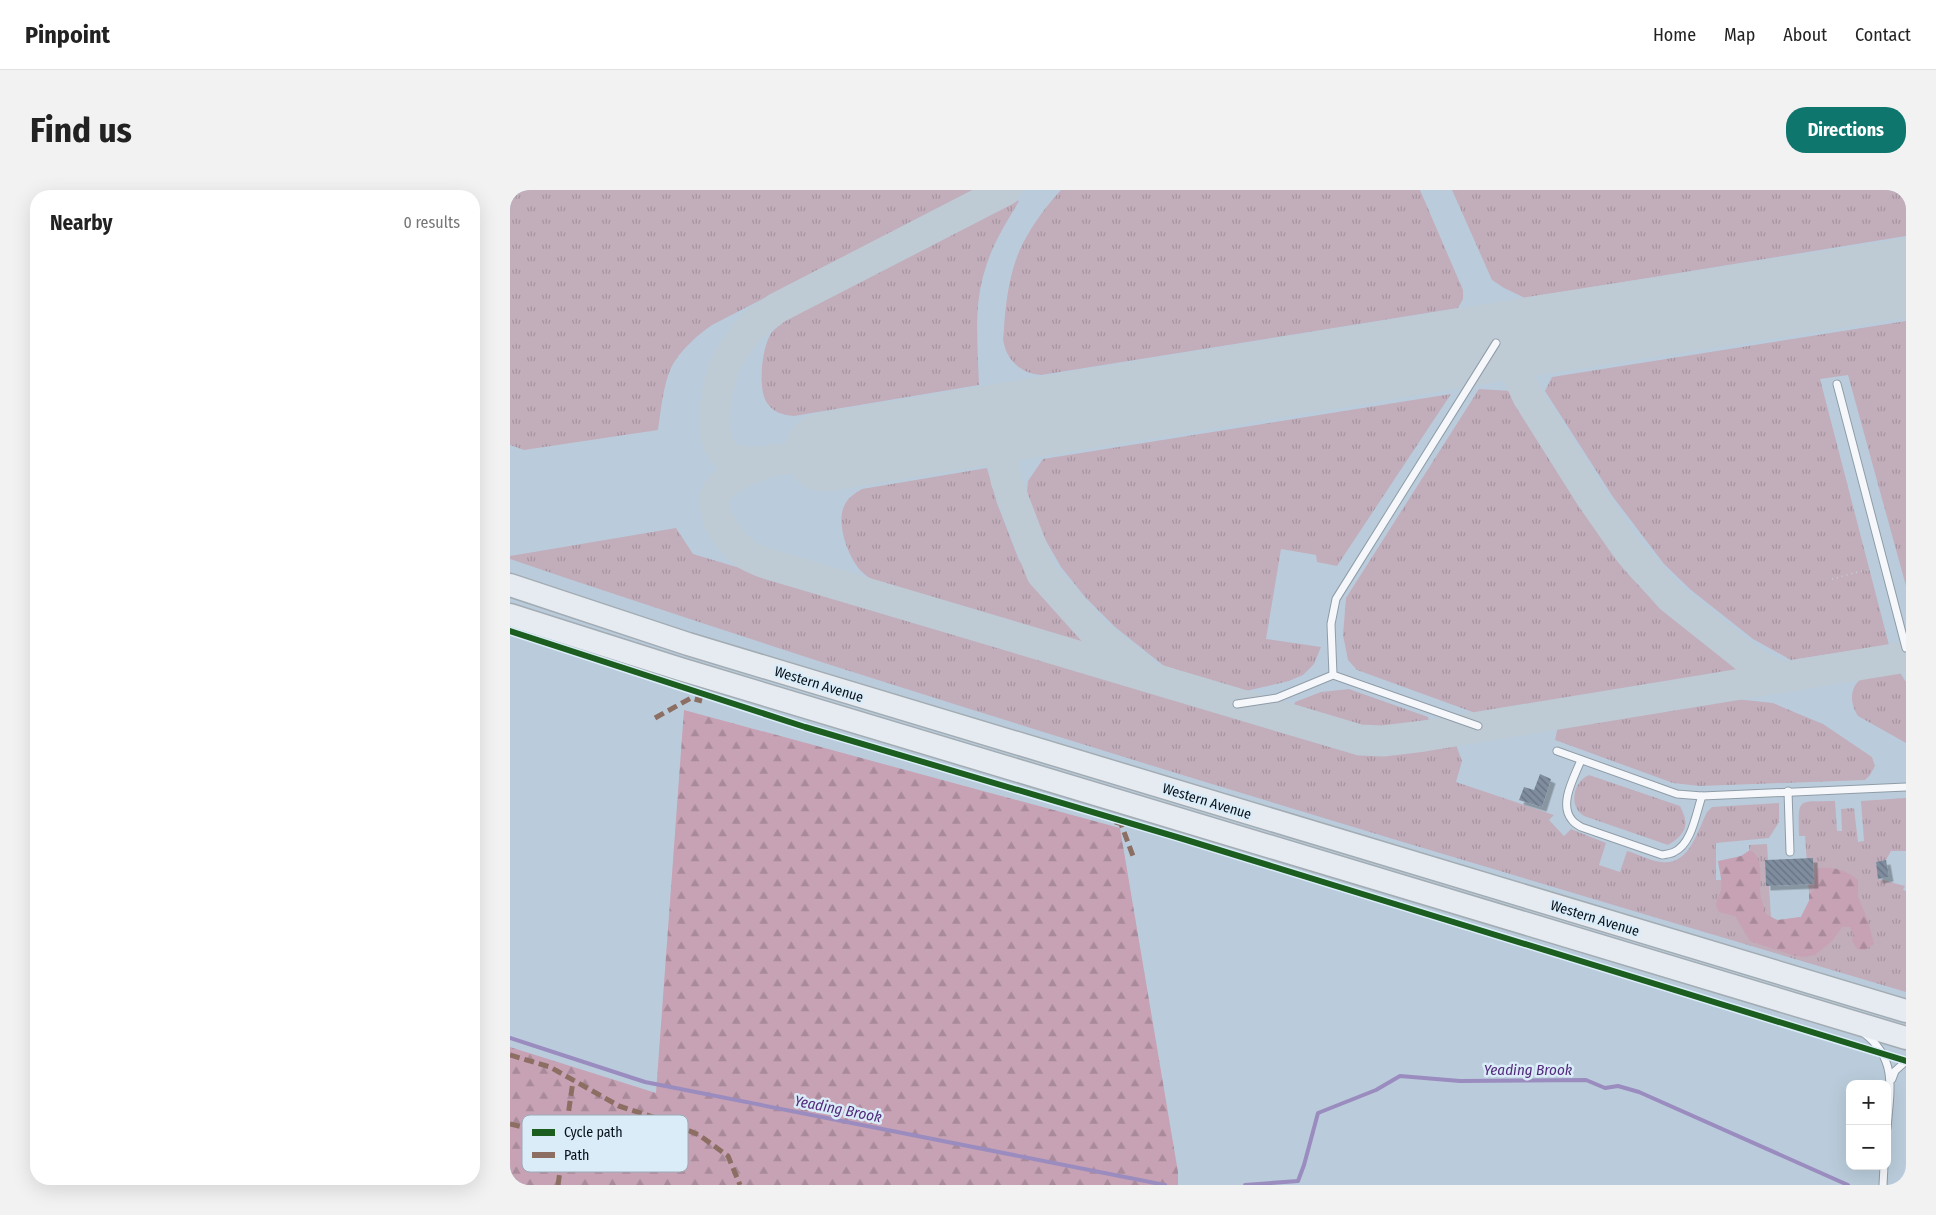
<!DOCTYPE html>
<html lang="en">
<head>
<meta charset="utf-8">
<style>
	:root { --surface:#fff; --page:#f2f2f2; --text:#222; --muted:#767676; --line:#e0e0e0; --accent:#0f766e }
	body { margin:0; font-family:"Fira Sans Condensed",sans-serif; background:var(--page); color:var(--text) }
	.controls { position:absolute; right:15px; bottom:15px; display:grid; overflow:hidden; border-radius:10px; box-shadow:0 5px 20px #0002 }
	.controls button { width:45px; height:45px; display:grid; place-items:center; padding:0; border:0; border-bottom:1px solid var(--line); background:var(--surface); color:var(--text); font:25px sans-serif }
	.list { margin:0; padding:0; list-style:none }
	h2 { display:flex; justify-content:space-between; align-items:center; height:65px; margin:0; padding:0 20px; font-size:21px }
	h2 small { font-size:16px; font-weight:400; color:var(--muted) }
	.map { position:relative; flex:none; width:1396px; height:995px; overflow:hidden; border-radius:20px }
	header { display:flex; align-items:center; gap:30px; box-sizing:border-box; height:70px; padding:0 25px; background:var(--surface); border-bottom:1px solid var(--line) }
	header strong { font-size:24px }
	nav { display:flex; gap:28px; margin-inline-start:auto; font-size:18px }
	.intro { display:flex; align-items:center; justify-content:space-between; box-sizing:border-box; height:120px; padding:0 30px }
	h1 { margin:0; font-size:35px }
	.button { padding:12px 22px; border-radius:20px; background:var(--accent); color:#fff; font-size:18px; font-weight:700 }
	main { display:flex; gap:30px; padding:0 30px }
	aside { flex:1; background:var(--surface); border-radius:20px; box-shadow:0 5px 20px #0002 }
	.map>svg:first-child { display:block }
	.grass { fill:url(#grass-tufts) }
	.forest { fill:url(#forest-firs) }
	.lines { fill:none; stroke-linecap:round; stroke-linejoin:round }
	.stream { stroke:#9b8cbf; stroke-width:4 }
	.taxiway { stroke:#becad4; stroke-width:31 }
	.runway { stroke:#becad4; stroke-width:79 }
	.building { fill:url(#building-back-hatch); filter:url(#shadow) }
	.service-casing { stroke:#8f9ca7; stroke-width:9 }
	.trunk-casing { stroke:#a3acb3; stroke-width:25 }
	.path { stroke:#c6cbcf; stroke-width:2; stroke-dasharray:1 4; stroke-linecap:butt }
	.service { stroke:#f5f7fa; stroke-width:7 }
	.trunk { stroke:#e5ebf0; stroke-width:22 }
	.quiet { stroke:#8d6e63; stroke-width:5; stroke-dasharray:10 5; stroke-linecap:butt }
	.cycleway-casing { stroke:#dbecf9; stroke-width:9 }
	.cycleway { stroke:#1b5e20; stroke-width:6 }
	.labels { text-anchor:middle; stroke-width:5; stroke-linejoin:round; paint-order:stroke }
	.street-label { font-size:14px; fill:#051019; stroke:#dbecf9 }
	.water-label { font-size:15px; font-style:italic; fill:#522b7b; stroke:#dbecf9 }
	.key { fill:#dbecf9; stroke:#9baab6; stroke-width:1 }
	.key-label { font-size:14px; fill:#051019 }
</style>
</head>
<body>
<header>
<strong>Pinpoint</strong>
<nav><a>Home</a><a>Map</a><a>About</a><a>Contact</a></nav>
</header>
<div class="intro"><h1>Find us</h1><a class="button">Directions</a></div>
<main>
<aside>
<h2>Nearby<small>0 results</small></h2>
<ul class="list">
</ul>
</aside>
<div class="map">
<svg width="1396" height="995" viewBox="0 0 1396 995">
	<defs>
		<pattern id="grass-tufts" width="24" height="20" patternUnits="userSpaceOnUse" patternTransform="scale(1.25)"><rect width="24" height="20" fill="#c2adbb"/><path d="M3 7l-1-3M5 7V3M7 7l1-3M15 17l-1-3M17 17v-4M19 17l1-3" fill="none" stroke="#a594a0"/></pattern>
		<pattern id="forest-firs" width="22" height="20" patternUnits="userSpaceOnUse" patternTransform="scale(1.25)"><rect width="22" height="20" fill="#c6a2b4"/><path d="M5 1l3.5 6h-7zM16 11l3.5 6h-7z" fill="#a98a9a"/></pattern>
		<pattern id="building-back-hatch" width="6" height="6" patternUnits="userSpaceOnUse" patternTransform="scale(1.25)"><rect width="6" height="6" fill="#7f8d9f"/><path d="M-1 5l2 2M0 0l6 6M5-1l2 2" fill="none" stroke="#667281"/></pattern>
		<filter id="shadow"><feDropShadow dx="4.5" dy="4.5" stdDeviation="0" flood-color="#0004"/></filter>
	</defs>
	<rect width="100%" height="100%" fill="#baccdb"/>
	<g class="grass">
		<path d="M0,0h465l-263,135c-14,10 -27,21 -37,36 -11,15 -14,50 -17,69l-134,20 -14,-5z"/>
		<path d="M551,0h359l43,100v9l-5,9 -417,67c-18,-1 -33,-13 -37,-31 -2,-5 0,-11 0,-16 2,-29 6,-59 19,-85 10,-19 24,-38 38,-53z"/>
		<polygon points="942,0 1396,0 1396,46 1015,108 994,98 982,90"/>
		<path d="M506,10l3,1c-13,22 -27,44 -34,69 -12,37 -7,78 -6,115l-185,31c-11,-1 -20,-3 -27,-13 -10,-14 -5,-58 5,-71 4,-5 11,-9 15,-13z"/>
		<polygon points="1396,131 1396,396 1338,185 1310,189 1379,455 1281,470 1243,449 1181,400 1154,374 1103,307 1035,201 1042,187"/>
		<path d="M969,199l33,2 106,171c35,43 78,75 122,108l-262,44 -121,-44 -9,-10 -5,-25 3,-37z"/>
		<polygon points="941,204 827,376 807,372 806,365 771,359 756,449 811,457 804,474 793,485 779,491 736,501 654,476 605,437 575,407 551,377 535,349 524,330 517,301 518,291 533,269"/>
		<path d="M477,278l10,35 22,57 16,24 54,59 -2,2 -198,-58c-10,-4 -20,-8 -27,-15 -14,-14 -27,-50 -17,-68 4,-7 10,-11 17,-15z"/>
		<path d="M166,338l17,26 655,195c39,7 69,1 107,-7l7,19 -6,21 98,33 -5,5 15,16 7,-7 35,14 -7,22 21,7 7,-21c11,3 23,10 34,11 28,4 36,-30 46,-50l5,-5 67,-4v19l-10,16 -53,5v37l34,-1 -1,-34 18,-1 1,16 -3,1 1,24h3l2,33 6,2 24,-3 8,-16v-7l-4,-58h-6c-1,-40 -2,-34 36,-35l2,30h5l-1,-22 13,-1 4,34 6,-1 -3,-40 45,-3v53h-15l-5,9 -10,3 3,16 26,7 -2,4 3,1v101c-467,-139 -934,-276 -1396,-433v-3z"/>
		<path d="M1389,481l7,11v61l-48,-27c-9,-14 -9,-33 9,-40 9,-4 23,-4 32,-5z"/>
		<path d="M839,499l79,28 1,4c-13,2 -25,5 -38,6 -33,2 -67,-11 -98,-20l2,-5 26,-10z"/>
		<polygon points="1226,509 1263,513 1284,522 1313,534 1362,567 1365,576 1360,585 1355,590 1190,596 1163,593 1045,550 1048,536"/>
		<path d="M1079,585l91,31c10,19 6,28 -12,39l-84,-29c-16,-10 -11,-34 5,-41z"/>
	</g>
	<g class="forest">
		<polygon points="174,520 610,638 668,982 668,995 0,995 0,857 146,903"/>
		<path d="M1240,660c14,8 10,27 10,40 0,8 4,16 6,24l11,6 24,-3 8,-16v-7l5,-4 3,-22c17,-1 27,1 41,12v17l10,24 6,23 -9,6 -8,-1 -5,-8 1,-7 -3,-7h-8l-10,14 -17,14 -11,2 -12,-2 -42,-14 -15,-25 -16,-4c-6,-8 0,-14 2,-22 2,-8 -2,-20 -3,-29l23,-5z"/>
	</g>
	<g class="lines">
		<g class="stream">
			<polyline points="0,848 135,892 655,995"/>
			<polyline points="735,995 788,991 794,975 808,923 866,900 890,886 950,891 1076,890 1095,898 1108,896 1129,902 1338,995"/>
		</g>
		<g class="taxiway">
			<polyline points="1036,144 1022,152 1015,160 1009,169 1008,185 1018,207 1081,307 1118,360 1160,407 1243,473 1272,487"/>
			<polyline points="529,227 505,239 497,248 492,263 496,290 532,384 586,444 630,479"/>
			<path d="M314,262c-25,4 -66,15 -90,8 -32,-10 -18,-83 -4,-104 5,-8 11,-17 17,-25 8,-9 21,-16 30,-23l229,-118"/>
			<path d="M266,269c-16,7 -48,16 -58,31 -12,18 10,50 24,61 5,5 14,8 20,11l598,178 23,1 41,-5 482,-79"/>
		</g>
		<polyline class="runway" points="314,262 1036,144 1396,88"/>
	</g>
	<g class="building">
		<polygon points="1030,584 1041,589 1032,617 1009,610 1014,597 1024,600"/>
		<polygon points="1303,668 1304,694 1256,696 1255,670"/>
		<polygon points="1376,670 1379,687 1368,689 1366,672"/>
	</g>
	<g class="lines">
		<defs>
			<g id="service">
				<polyline points="1327,194 1396,458"/>
				<polyline points="823,485 821,434 826,409 986,153"/>
				<polyline points="727,514 767,508 823,485 968,536"/>
				<polyline points="1047,561 1167,604 1192,606 1396,597"/>
				<path d="M1071,570c-6,16 -23,44 -9,60 2,3 6,5 9,7l81,28c4,-1 9,-1 12,-3 18,-8 22,-39 28,-56"/>
				<polyline points="1278,601 1280,662"/>
				<path d="M1355,844c33,26 25,57 22,94"/>
				<polyline points="1382,889 1385,881 1396,871"/>
				<polyline points="1373,995 1374,976"/>
			</g>
			<g id="trunk">
				<polyline points="0,395 178,454 1396,821"/>
				<polyline points="0,425 170,479 1396,848"/>
			</g>
		</defs>
		<use href="#service" class="service-casing"/>
		<use href="#trunk" class="trunk-casing"/>
		<polyline class="path" points="1322,389 1366,377"/>
		<use href="#service" class="service"/>
		<use href="#trunk" class="trunk"/>
		<g class="quiet">
			<polyline points="145,528 181,508 192,511"/>
			<polyline points="605,632 611,634 623,666"/>
			<polyline points="0,865 40,877 109,916 158,932 189,945 218,966 230,995"/>
			<polyline points="0,934 55,947"/>
			<polyline points="48,995 63,891"/>
		</g>
		<defs>
			<polyline id="cycleway" points="0,441 295,537 670,648 1396,871"/>
		</defs>
		<use href="#cycleway" class="cycleway-casing"/>
		<use href="#cycleway" class="cycleway"/>
	</g>
	<g class="labels">
		<g class="street-label">
			<text transform="translate(309 494) rotate(17)" y="5">Western Avenue</text>
			<text transform="translate(697 611) rotate(17)" y="5">Western Avenue</text>
			<text transform="translate(1085 728) rotate(17)" y="5">Western Avenue</text>
		</g>
		<g class="water-label">
			<text x="1018" y="885">Yeading Brook</text>
			<text transform="translate(328 919) rotate(11)" y="5">Yeading Brook</text>
		</g>
	</g>
	<rect x="12" y="925" width="166" height="57" rx="8" class="key"/>
	<rect x="22" y="939" width="23" height="7" fill="#1b5e20"/>
	<rect x="22" y="962" width="23" height="6" fill="#8d6e63"/>
	<g class="key-label">
		<text x="54" y="947">Cycle path</text>
		<text x="54" y="970">Path</text>
	</g>
</svg>
<div class="controls">
<button>+</button>
<button>−</button>
</div>
</div>
</main>
</body>
</html>
